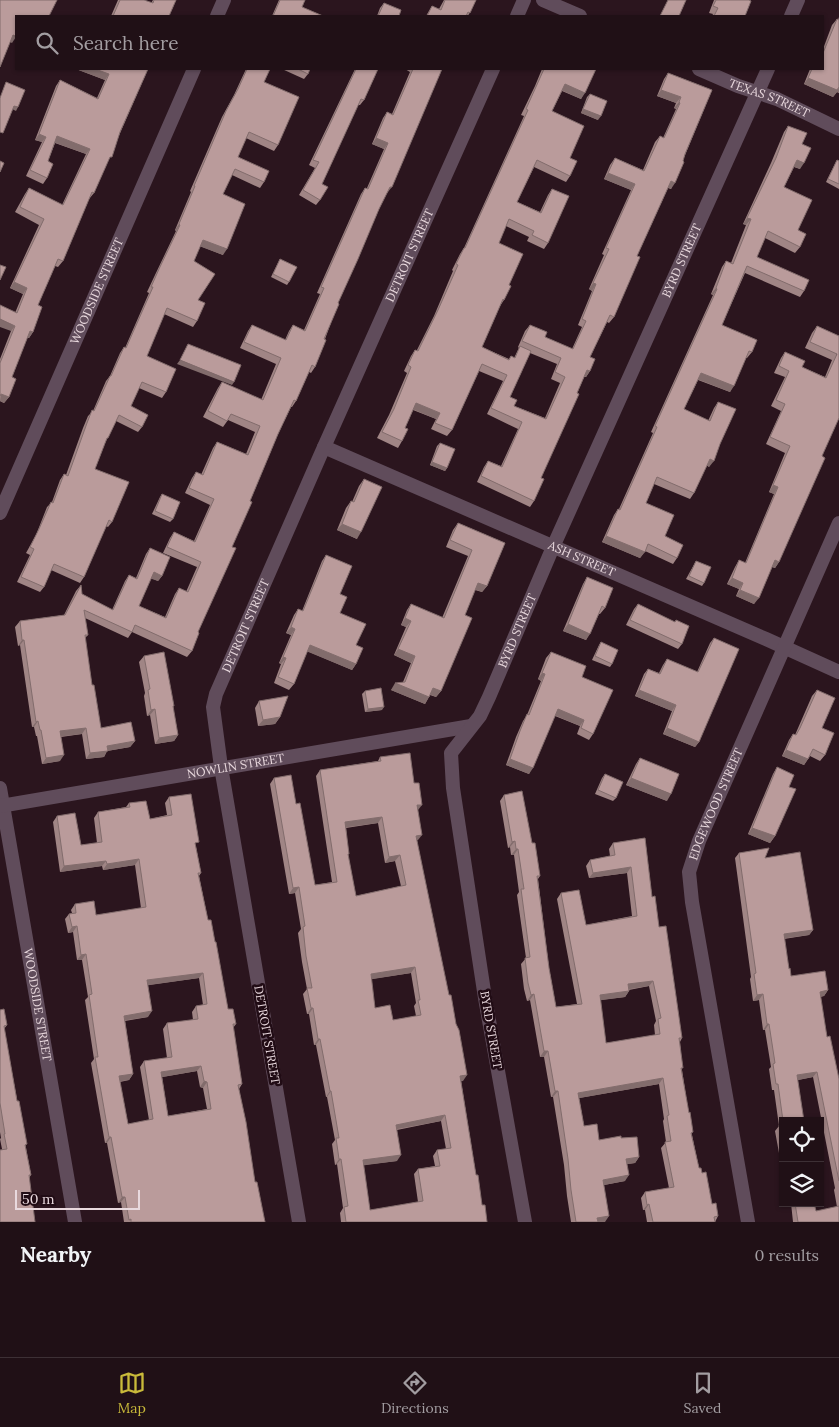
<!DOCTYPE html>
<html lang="en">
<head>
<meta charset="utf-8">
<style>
	:root { --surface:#201016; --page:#2d1e23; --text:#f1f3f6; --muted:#a29da1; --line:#3d3035; --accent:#c9ba3a }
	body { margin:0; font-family:Lora,serif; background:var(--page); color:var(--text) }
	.controls { position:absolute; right:15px; bottom:15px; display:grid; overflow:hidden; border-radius:0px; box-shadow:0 1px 4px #0004 }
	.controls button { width:45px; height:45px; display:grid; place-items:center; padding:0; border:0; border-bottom:1px solid var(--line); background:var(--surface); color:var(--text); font:25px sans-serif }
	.scale { position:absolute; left:15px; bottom:12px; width:125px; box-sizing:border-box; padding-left:5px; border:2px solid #e9d9de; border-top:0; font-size:14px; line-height:18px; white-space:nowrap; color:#e9d9de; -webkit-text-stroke:4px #210c15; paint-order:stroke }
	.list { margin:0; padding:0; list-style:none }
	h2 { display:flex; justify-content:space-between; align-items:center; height:65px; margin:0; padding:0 20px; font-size:21px }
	h2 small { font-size:16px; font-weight:400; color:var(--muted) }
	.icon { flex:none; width:28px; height:28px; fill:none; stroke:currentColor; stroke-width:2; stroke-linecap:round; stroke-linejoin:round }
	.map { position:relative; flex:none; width:839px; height:1222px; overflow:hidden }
	.search { position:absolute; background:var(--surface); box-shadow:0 1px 4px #0004; left:15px; right:15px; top:15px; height:55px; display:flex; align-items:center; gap:12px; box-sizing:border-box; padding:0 18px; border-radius:0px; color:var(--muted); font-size:19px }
	.sheet { height:135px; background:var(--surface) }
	nav { display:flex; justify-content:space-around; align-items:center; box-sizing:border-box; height:70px; border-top:1px solid var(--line); background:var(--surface); font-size:14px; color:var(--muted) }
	nav a { display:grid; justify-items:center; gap:2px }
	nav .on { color:var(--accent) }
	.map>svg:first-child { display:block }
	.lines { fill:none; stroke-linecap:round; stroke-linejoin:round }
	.minor { stroke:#604c5b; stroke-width:14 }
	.wall { fill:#a08585; fill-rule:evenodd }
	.shaded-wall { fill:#826c6c }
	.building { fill:#ba9b9b; stroke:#826c6c; fill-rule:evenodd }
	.labels { text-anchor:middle; stroke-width:5; stroke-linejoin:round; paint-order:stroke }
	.street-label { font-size:12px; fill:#e9d9de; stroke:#210c15 }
</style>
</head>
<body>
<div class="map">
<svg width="839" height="1222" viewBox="0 0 839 1222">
	<rect width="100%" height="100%" fill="#2b151e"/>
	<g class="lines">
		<g class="minor">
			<polyline points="543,0 580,16"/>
			<polyline points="217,16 224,0"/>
			<polyline points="517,16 524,0"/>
			<polyline points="791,16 798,0"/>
			<path id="s1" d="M699,69l39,17 39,13 62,30"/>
			<path id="s2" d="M324,447l442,192 73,33"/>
			<path id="s3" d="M0,513l194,-444"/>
			<path id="s4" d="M0,788l75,434"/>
			<path id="s5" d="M0,806l471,-80"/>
			<path id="s6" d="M299,1222l-78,-455 -8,-60 3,-13 104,-238 173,-387"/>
			<path id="s7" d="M525,1222l-40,-224 -32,-210 -2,-35 29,-37 9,-19 64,-150 215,-478"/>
			<path id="s8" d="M748,1222l-56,-320 -3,-30 10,-31 140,-318"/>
		</g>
	</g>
	<g class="wall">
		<polygon points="118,0 144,0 151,3 153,0 176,0 169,16 111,16"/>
		<polygon points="279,0 305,0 302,7 323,16 272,16"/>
		<polygon points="444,0 476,0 468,16 426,16 432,6 439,9"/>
		<polygon points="714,0 749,0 745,16 712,16 713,14 709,13"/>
		<polygon points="384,3 399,16 377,16 380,8"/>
		<polygon points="839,17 839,93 837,92 833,97 804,84 810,69 823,69 823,49 832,25 837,19 838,20"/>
		<polygon points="76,69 148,69 107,163 94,193 89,199 63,261 58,267 55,266 38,305 33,332 29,338 27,338 12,377 9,397 4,403 0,401 0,359 11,331 15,313 23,294 10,288 39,225 15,212 25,194 29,188 62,205 86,154 55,143 48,161 47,178 43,184 26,176 42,142 35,140 56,86 60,80 97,98 105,80"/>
		<polygon points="246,69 270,69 264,82 278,145 274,151 246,138 238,157 264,182 260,188 232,175 223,194 223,255 200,246 194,261 198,300 197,321 193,327 164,314 147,356 166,392 162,398 139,388 131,406 142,427 138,432 116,421 105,443 95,469 112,522 108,527 106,526 84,577 80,583 51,570 44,587 40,592 17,582 30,555 26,553 36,535 47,507 52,502 60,480 64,474 66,475 83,428 88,416 93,411 106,381 110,376 120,353 124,347 125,348 149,293 147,292 155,275 176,231 175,230 191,192 190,191 222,117 234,95"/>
		<polygon points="282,69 310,69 308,74 304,79"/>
		<polygon points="355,69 378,69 364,100 360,105 358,105 322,184 320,200 316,205 299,195 315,168 309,165"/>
		<polygon points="405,69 442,69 387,193 386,193 379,209 338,303 315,367 311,373 309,372 296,401 292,407 291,407 278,434 250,501 198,632 192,651 187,657 132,632 128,638 85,618 88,635 85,638 92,685 101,728 135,741 130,747 107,751 104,757 86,759 82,734 61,737 60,761 42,764 37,736 36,736 34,727 32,727 20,645 18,646 15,627 20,621 64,615 76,591 81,585 82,594 112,610 125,581 129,575 136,578 146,554 150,548 162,576 158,581 151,578 139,606 165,617 175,594 179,588 186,592 197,567 163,553 170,538 174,532 194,541 210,505 185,493 192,478 196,472 201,475 213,448 217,442 246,454 255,432 228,420 223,427 203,417 218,388 222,382 261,400 276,364 240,348 248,331 252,325 285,340 289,331 293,325 304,330 320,294 317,293 361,194 365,188 367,188 384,149 372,144 383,118 387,112 392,114 410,72"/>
		<path d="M542,69h54l-15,30 -19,-8 -10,20 18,47v18l-4,6 -32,-15 -17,35 23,10 8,-17 4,-6 -4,54 -4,6 -17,-8 2,-4 -23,-11 -7,17 10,42 -5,15 -4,6 -18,41 27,12 2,-3 3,2 5,-10 -1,-1 7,-16 5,-6 15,12 27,12 10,-22 -4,-2 14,-34 -3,-2 15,-34 -2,-1 29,-64 -27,-11 6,-14 5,-7 28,12 12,-28 5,-6 3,2 13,-29 -2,-1 2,-5 -19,-7 7,-17 4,-6 44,17 -41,99 -3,-1 -31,68 -23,61 -5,6 -2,-1 -17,35v14l-4,6h-2l-43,101 -7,23 -4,6 -53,-25 7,-15 4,-6 13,5 17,-37 -31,-15 16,-33 -24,-10 -27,59 -5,6 -16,-7 5,-10 -23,-9 -8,18 -3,13 -4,7 -21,-10 12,-23 18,-42 -3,-2 7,-15 4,-6h2l17,-34 19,-45 -1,-1 8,-16 4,-6 60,-132 -3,-1 14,-29zM530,353l27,11 -6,15 9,4 -15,35 -31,-12 -4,-9z"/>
		<polygon points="590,94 598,120 581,113 587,97"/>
		<polygon points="788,126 802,144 800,169 794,167 784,187 798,230 800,247 795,253 765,238 757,257 804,291 800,297 745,273 722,325 752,352 747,358 746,358 730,392 698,380 684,409 708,421 714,408 718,402 720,444 709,467 707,465 694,493 690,499 654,484 646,503 677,558 673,564 645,551 640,558 602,542 614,515 618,509 619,509 653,433 651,432 713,295 711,294 722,267 726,261 731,263 746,225 743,224 771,163 784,132"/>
		<polygon points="837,160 839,161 839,189 826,182"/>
		<polygon points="280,259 289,282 287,285 271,277"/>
		<polygon points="817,326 839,336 822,456 779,562 775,568 772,567 754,604 736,596 739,589 727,584 735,567 739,560 745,563 774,494 769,492 785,453 766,444 781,411 771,406 785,377 774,373 781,358 785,352 802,367 825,377 832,360 805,348 812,333"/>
		<polygon points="440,443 447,468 445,471 430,465 437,446"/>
		<polygon points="364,479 357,539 337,530 346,508 351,501 352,502 359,486"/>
		<polygon points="162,494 173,519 170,522 152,514 160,497"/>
		<polygon points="458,523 505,543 487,586 482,592 475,590 465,615 441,691 436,697 430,695 425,704 391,690 403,682 411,663 394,655 406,627 401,625 407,610 411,604 442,618 468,556 446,547 453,530"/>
		<polygon points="326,555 340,594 340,613 356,645 356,664 352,670 307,651 294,684 289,690 274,683 281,664 279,663 291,635 286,633 294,615 298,609 302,611 322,561"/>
		<polygon points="696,561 704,583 702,586 686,579"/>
		<polygon points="587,577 605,608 600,614 599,614 586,640 563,631 583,584"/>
		<polygon points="638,604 682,644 678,649 626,625 634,609"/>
		<polygon points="714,638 699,742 695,747 663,734 672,711 635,696 644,674 648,669 659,673 663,665 667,659 697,672 710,643"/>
		<polygon points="601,642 612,664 610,667 592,660 599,645"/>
		<polygon points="551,652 582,677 593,734 589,740 577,734 580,726 555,716 529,774 506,765 516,737 523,721 527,715 541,681 538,679 546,658"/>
		<polygon points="144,656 173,707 178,735 174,741 155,744 150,715 147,716 144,696 145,693 139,662"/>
		<polygon points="817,690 822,728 825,755 820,761 810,756 804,765 782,756 789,740 793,734 795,735 812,696"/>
		<polygon points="365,691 382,710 365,712 362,694"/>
		<polygon points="259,701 280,717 275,724 258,726 255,708"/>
		<path d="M380,757l38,53 -1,31 46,240h-2l15,94 6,30 5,17h-146l-1,-9 3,-5 -6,-44 -2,1 -3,-21 3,-4 -8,-43h-1l-10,-52h-2l-5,-31h-2l-4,-20 4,-5 -5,-27 -4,-29 3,-4 -6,-36 -6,1 -19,-110 4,-6 22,26 19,81 17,-3 -16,-106 4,-6 58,-9zM378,823l7,40 10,-2 6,25 -45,10 -8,-40 -2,-28zM411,973l5,30 -2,3 2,10 -23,4 -18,-12 -4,-29zM441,1121l5,28 -9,1 -4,6 2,10 -17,3 -4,5 4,28 -48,8 -7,-45 34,-4v-31z"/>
		<polygon points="640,758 667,801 626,785 636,764"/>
		<polygon points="777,767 789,787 775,836 770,843 748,834 773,774"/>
		<polygon points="605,774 616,798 613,801 595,794 602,778"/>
		<path d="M504,795l28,48 8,33 -2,3 11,89 7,39 21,-3 -20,-105 4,-6 25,32 46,-9 -5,-43 -38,5 -3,-12 4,-6 20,-4 -1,-7 4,-6 32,-5 7,59 7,30 23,111 -2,4 2,28 10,65 7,33 3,5 10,31 6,12 -3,6h-68l-2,-12h-2l-2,-12 4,-6 24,-4 -8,-40 5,-6 -3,-21 1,-2 -5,-35 -80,14 5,28 15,14 22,-2 18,19 -4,6 -8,1 -2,17 -21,4 1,37h-34l-4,-26 -3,-31 -11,-68h-2l-7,-40h-4l-10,-57 -3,1 -3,-12 -3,-25 5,-6 -9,-63 2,-3 -5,-37h-3l-1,-8 -2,1 -8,-47zM649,986l7,35 -2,4 1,10 -49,8 -6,-43 25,-3 4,-6v-1z"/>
		<path d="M169,797l27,50 5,26 -2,3 9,44 7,22 13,67 8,15 -3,4 9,56 -3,5 16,93 10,40h-141l-3,-20 -3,1 -11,-60h-2l-14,-80 3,-4 -9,-59 3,-3 -6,-37h-5l-4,-28 -5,1 -3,-14 4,-5 3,-1 -1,-3 4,-6 21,11 45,-7 -6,-43 -32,5 -1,-4 -42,6 -7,-50 4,-6 24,29 16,-2 -3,-25 4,-6 28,-5 3,-4 21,16 17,-4 -2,-12zM199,978l4,27 -7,1 -4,6 1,8 -26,3 -4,6 4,29 -23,3 -4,6 9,53 -21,4 -8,-42 9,-2 4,-6 -8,-53 23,-4v-32zM197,1071l3,16 3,1 4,21 -39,7 -6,-39z"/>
		<polygon points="739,853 765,858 813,930 809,935 784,939 789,969 791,976 828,990 824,996 820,997 827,1037 839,1079 839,1222 793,1222 791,1203 814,1203 816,1211 837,1207 834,1190 835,1188 813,1077 798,1080 783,1121 783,1152 779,1153 775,1131 779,1126 774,1090 772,1090 769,1069 771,1067 765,1030 763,1030 759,1000 753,1001 750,979 751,977 735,858"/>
		<polygon points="0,1010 7,1025 4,1029 31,1175 29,1178 2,1149 0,1139 1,1138 0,1132"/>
	</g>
	<g class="shaded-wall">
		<polygon points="13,35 16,37 12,43 8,41"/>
		<polygon points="76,69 95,69 109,74 105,80"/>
		<polygon points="808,78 839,86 839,93 837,92 833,97 804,84"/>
		<polygon points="565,84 585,93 581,99 561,90"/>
		<polygon points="661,90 681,97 676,103 657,96"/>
		<polygon points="679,102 680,103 676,109 674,108"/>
		<polygon points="14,106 18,107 16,111 12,109"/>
		<polygon points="583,109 601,116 598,120 581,113"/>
		<polygon points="39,134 46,137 42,142 35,140"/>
		<polygon points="57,136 90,149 86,154 53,142"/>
		<polygon points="376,138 388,143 384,149 372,144"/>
		<polygon points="797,160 804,163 800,169 792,166"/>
		<polygon points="608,173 635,184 631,190 604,179"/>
		<polygon points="671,181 675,183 671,189 667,187"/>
		<polygon points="390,187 392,187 387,193 385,192"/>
		<polygon points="747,218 751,219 746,225 743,224"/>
		<polygon points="179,224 180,225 176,231 175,230"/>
		<polygon points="203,240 227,249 223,255 199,246"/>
		<polygon points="14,282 27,288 23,294 10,288"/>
		<polygon points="593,283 596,284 592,291 589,289"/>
		<polygon points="716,288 717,289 713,295 711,294"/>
		<polygon points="0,319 15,326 11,331 0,327"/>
		<polygon points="30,331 33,332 29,338 26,337"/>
		<polygon points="180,360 234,382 232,385 177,364"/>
		<polygon points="587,370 590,371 586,377 583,376"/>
		<polygon points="701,373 734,386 730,392 697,379"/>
		<polygon points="1,394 9,397 4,403 0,401"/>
		<polygon points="416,403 440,413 436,419 412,409"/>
		<polygon points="710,459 714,461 709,467 706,465"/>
		<polygon points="432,462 447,468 445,471 430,465"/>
		<polygon points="773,485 778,487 774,494 769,492"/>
		<polygon points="342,524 361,532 357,539 337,530"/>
		<polygon points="606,536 645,552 640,558 602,542"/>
		<polygon points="775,560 779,562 775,568 770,566"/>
		<polygon points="154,572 162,576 158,581 149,578"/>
		<polygon points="732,578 743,583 739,589 727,584"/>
		<polygon points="478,583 487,586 482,592 474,589"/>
		<polygon points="740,590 759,598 754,604 736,596"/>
		<polygon points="405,618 411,621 406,627 401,625"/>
		<polygon points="568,624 590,634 586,640 563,631"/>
		<polygon points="291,627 295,629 291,635 286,633"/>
		<polygon points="22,640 24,640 20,645 18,646"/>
		<polygon points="310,645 356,664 352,670 306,651"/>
		<polygon points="398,649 415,656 411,663 394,655"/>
		<polygon points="283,657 286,658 281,664 279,663"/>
		<polygon points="542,673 545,674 541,681 538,679"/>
		<polygon points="395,683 429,697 425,704 391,690"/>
		<polygon points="433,688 441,691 436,697 429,694"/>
		<polygon points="639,690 676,705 672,711 635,696"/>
		<polygon points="384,707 382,710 365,712 368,709"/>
		<polygon points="155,709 150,715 147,716 151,710"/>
		<polygon points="558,709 584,720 580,726 554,715"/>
		<polygon points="280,717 275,724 258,726 263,720"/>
		<polygon points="38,721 34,727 32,727 36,722"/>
		<polygon points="86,728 82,734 56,737 60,731"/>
		<polygon points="667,728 699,742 695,747 663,734"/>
		<polygon points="178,735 174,741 155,744 159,738"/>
		<polygon points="135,741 130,747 107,751 104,757 86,759 90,753 107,746"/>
		<polygon points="786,750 808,759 804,765 782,756"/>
		<polygon points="64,755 60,761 42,764 46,758"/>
		<polygon points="510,759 533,768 529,774 506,765"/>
		<polygon points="631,778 671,794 667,801 626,785"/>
		<polygon points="417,805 422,805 418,810"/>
		<polygon points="382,817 378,823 341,828 345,822"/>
		<polygon points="752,828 775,836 770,843 748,834"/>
		<polygon points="422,835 418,840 412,842 416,836"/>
		<polygon points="515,841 510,847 508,848 512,842"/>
		<polygon points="516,849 518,849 514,855 511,855"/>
		<polygon points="400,855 395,861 385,863 389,857"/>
		<polygon points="139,859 135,865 103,870 107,864"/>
		<polygon points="106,861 102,866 60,872 64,866"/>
		<polygon points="631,867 627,873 589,878 593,873"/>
		<polygon points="299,887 295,893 289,894 293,888"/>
		<polygon points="77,926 73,932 68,933 72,927"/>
		<polygon points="813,930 809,935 780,939 784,934"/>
		<polygon points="86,954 82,960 77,960 81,955"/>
		<polygon points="415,967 411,973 367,980 371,974"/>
		<polygon points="203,973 199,978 143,986 147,980"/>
		<polygon points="653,981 649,986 624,990 628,984"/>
		<polygon points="828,990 824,996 816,997 820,992"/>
		<polygon points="629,991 625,997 595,1001 600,995"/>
		<polygon points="534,994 530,1000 527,1001 531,995"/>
		<polygon points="763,994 759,1000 753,1001 757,995"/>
		<polygon points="311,1008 313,1008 309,1014 307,1014"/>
		<polygon points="152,1011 148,1017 120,1021 124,1016"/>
		<polygon points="767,1024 769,1024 765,1030 763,1030"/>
		<polygon points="318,1039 320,1039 316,1045 314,1045"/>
		<polygon points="544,1051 548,1051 544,1057 540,1057"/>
		<polygon points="201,1066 197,1071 157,1078 161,1072"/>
		<polygon points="817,1072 813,1077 793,1081 797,1075"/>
		<polygon points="133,1074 129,1080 115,1082 119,1076"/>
		<polygon points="467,1075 463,1081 456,1082 460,1076"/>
		<polygon points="663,1078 659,1084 574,1099 578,1093"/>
		<polygon points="204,1081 207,1082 203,1088 200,1087"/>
		<polygon points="330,1091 331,1091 327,1097 326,1097"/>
		<polygon points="555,1091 558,1091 553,1097 551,1097"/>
		<polygon points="445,1115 441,1121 392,1130 396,1125"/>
		<polygon points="109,1137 111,1137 107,1143 105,1143"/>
		<polygon points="783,1147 783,1152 779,1153"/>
		<polygon points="401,1155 397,1161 359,1166 363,1160"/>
		<polygon points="639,1157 635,1163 622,1165 626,1159"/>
		<polygon points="339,1159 341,1159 337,1164 335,1165"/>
		<polygon points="629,1175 625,1181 599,1186 603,1180"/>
		<polygon points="122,1197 125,1197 121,1202 118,1203"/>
		<polygon points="649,1204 645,1210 643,1210 647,1205"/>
		<polygon points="609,1216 605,1222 594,1222 597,1218"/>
	</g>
	<g class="building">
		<polygon points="0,0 57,0 49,16 16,16 16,36 13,35 0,67"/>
		<polygon points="120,0 144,0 153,3 154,0 176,0 169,16 113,16"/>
		<polygon points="280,0 305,0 302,7 323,16 273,16"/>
		<polygon points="445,0 476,0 470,13 468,12 466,16 427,16 432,6 441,10"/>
		<polygon points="668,0 686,0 679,16 660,16"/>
		<polygon points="716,0 749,0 751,1 745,16 714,16 718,8 713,6"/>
		<polygon points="384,3 401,10 399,16 378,16"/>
		<polygon points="837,19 839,20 839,87 837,90 808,78 812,69 823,69 823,53"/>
		<polygon points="95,69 148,69 120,132 112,157 110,157 94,193 92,192 63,261 58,259 38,305 42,307 33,332 30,331 12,377 16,379 9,397 1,394 0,396 0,363 15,326 0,319 0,305 17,313 27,288 14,282 44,219 20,207 29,188 63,205 90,149 57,136 48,161 53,164 47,178 30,170 46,137 39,134 60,80 98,99 109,74"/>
		<polygon points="247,69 270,69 264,82 299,97 278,145 249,132 238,157 269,171 264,182 235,169 223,194 245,204 227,249 203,240 194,261 215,274 198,300 205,303 197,321 167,308 147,356 176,369 166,392 142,382 131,406 148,415 142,427 119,415 108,438 107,438 95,469 129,482 112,522 109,520 84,577 54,564 44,587 21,577 34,549 30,547 39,529 51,502 53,503 64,474 68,476 87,423 92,410 94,411 110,376 111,376 124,347 126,348 153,287 151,287 159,269 180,225 179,224 195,186 194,186 226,111 238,89"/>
		<polygon points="298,69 310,69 308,74"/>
		<polygon points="356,69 378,69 364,100 361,99 322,184 328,187 320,200 303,190 319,162 313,160"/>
		<polygon points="413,69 442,69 392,187 390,187 379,209 358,259 338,303 339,304 324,339 326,340 315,367 312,365 296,401 294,400 278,434 250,501 252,502 232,547 236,548 198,632 199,633 192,651 135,625 132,632 84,610 88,635 85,635 92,685 94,685 101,728 131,722 135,741 107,746 108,751 90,753 86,728 60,731 64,755 46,758 41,730 40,730 38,721 36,722 24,640 22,640 20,621 65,615 81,585 82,594 113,610 129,575 137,579 150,548 170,557 162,576 154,572 139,606 166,618 179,588 188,592 201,562 167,547 174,532 195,542 214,499 189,488 196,472 203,475 217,442 248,455 260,426 231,414 227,421 208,411 222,382 263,400 281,358 244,342 252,325 286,340 293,325 305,331 324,288 321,287 365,188 368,189 388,143 376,138 387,112 393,115"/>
		<polygon points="544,69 596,69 585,93 565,84 552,111 584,126 570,158 577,161 570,176 537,160 517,202 541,213 552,189 569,196 548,243 532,235 534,231 509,219 499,243 523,254 509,285 511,286 504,300 503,299 482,347 509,360 511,356 515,358 520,346 531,351 510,397 517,400 514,406 546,419 565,377 555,372 561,358 522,341 530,325 547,332 545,337 573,349 586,321 582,319 596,284 593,283 609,249 606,248 635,184 608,173 615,158 644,171 660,136 664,138 680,103 679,102 681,97 661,90 668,73 712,90 685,154 683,161 684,162 675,183 671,181 637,256 640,257 614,317 610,315 590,357 595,359 590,371 587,370 577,393 579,394 541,478 544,479 534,501 481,476 488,461 502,467 522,422 491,408 507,375 482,364 452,430 435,423 440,413 416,403 405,428 408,429 402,441 382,432 394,409 411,367 408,365 415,350 418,351 438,310 458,265 456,264 464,248 465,248 528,110 526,109"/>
		<polygon points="6,82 25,90 18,107 14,106 3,133 0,132 0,98"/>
		<polygon points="590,94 607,101 601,116 583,109"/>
		<polygon points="788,126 807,133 802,144 811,148 804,163 797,160 784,187 812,200 798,230 806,234 800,247 768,231 757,257 809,280 804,291 747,266 722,325 757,340 752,352 749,351 734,386 701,373 684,409 710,421 718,402 736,409 720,444 714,461 710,459 694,493 657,477 646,503 674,515 665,536 683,545 677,558 648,544 645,552 606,536 618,509 620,510 657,427 655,426 717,289 716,288 726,261 733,264 751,219 747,218 776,158"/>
		<polygon points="837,160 839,161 839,184 828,179"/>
		<polygon points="0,161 4,163 0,172"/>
		<polygon points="280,259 297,267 289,282 273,274"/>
		<polygon points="0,265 6,267 0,280"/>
		<polygon points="817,326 839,336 839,418 822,456 825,458 779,562 775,560 759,598 740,590 743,583 732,578 739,560 746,563 778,487 773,485 790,446 770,437 785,404 776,400 789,371 779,366 785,352 805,361 802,367 826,378 837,354 810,342"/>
		<polygon points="188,344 241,365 234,382 180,360"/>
		<polygon points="440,443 455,449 447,468 432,462"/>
		<polygon points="364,479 382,487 361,532 342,524 351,501 354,502"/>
		<polygon points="162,494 180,502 173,519 155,511"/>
		<polygon points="458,523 505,543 487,586 478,583 465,615 472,618 441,691 433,688 429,697 395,683 405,682 415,656 398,649 411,621 405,618 411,604 444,618 472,550 450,540"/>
		<polygon points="326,555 352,566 340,594 347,597 340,613 366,624 356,645 363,648 356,664 310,645 294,684 278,677 286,658 283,657 295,629 291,627 298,609 303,611"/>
		<polygon points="696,561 711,567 704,583 689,576"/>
		<polygon points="587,577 613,588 605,608 602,606 590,634 568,624"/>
		<polygon points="638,604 675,622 676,620 689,626 682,644 630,620"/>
		<polygon points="714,638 739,649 699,742 667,728 676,705 639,690 648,669 660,674 667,659 698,672"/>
		<polygon points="601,642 618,650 612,664 595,656"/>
		<polygon points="164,652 174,706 173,706 178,735 159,738 155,709 151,710 148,690 150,689 144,656"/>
		<polygon points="551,652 586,666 582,677 613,690 593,734 581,728 584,720 558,709 533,768 510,759 520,731 527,714 529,715 545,674 542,673"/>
		<polygon points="381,688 384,707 368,709 365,691"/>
		<polygon points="817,690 835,698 822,728 834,733 825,755 813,749 808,759 786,750 793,734 796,735 800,728"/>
		<polygon points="288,696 280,717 263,720 259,701"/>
		<path d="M410,753l4,30h5l3,22h-5l5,30 -6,1 33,159h2l5,29 3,6 8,45 -7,1 16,99h2l4,30h3l2,17h-141l-2,-15 4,-1 -7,-47h-2l-3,-21h3l-8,-47h-1l-10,-52h-2l-5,-31h-2l-4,-20h5l-6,-32 -3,-29 2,-1 -6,-39 -6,1 -19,-110 17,-3 5,29 4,-1 15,82 22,-3 -17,-112 61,-9 -1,-4zM382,817l7,40 11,-2 6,30 -50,11 -8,-42h1l-4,-32zM415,967l5,33h-2l3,15 -28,5 -3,-15 -15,3 -4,-34zM445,1115l6,33 -14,2 3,16 -22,3 5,32 -53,9 -7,-50 38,-5 -5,-30z"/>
		<polygon points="640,758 679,774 671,794 631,778"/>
		<polygon points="777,767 794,775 789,787 796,789 775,836 752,828"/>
		<polygon points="605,774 623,782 616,798 598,790"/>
		<path d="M522,791l10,52h3l5,33h-3l12,92 7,39 26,-3 -21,-111 18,-3 7,35 51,-9 -6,-49 -38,6 -3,-13 25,-5 -2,-12 32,-5 7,59 3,-1 4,31 7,-1 16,112h-3l4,30h-2l8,45 1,-1 3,20 -2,1 8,35h2l1,5 4,-1 6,32 4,-1 2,13 -4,1 1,5h-62l-4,-18 -2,1 -2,-13 29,-5 -9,-45 6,-1 -4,-25 2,-1 -6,-37 -85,15 6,33 13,-2 2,16 22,-4v2l16,-1 2,20 -13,2 3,16 -26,5 6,36 -12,2 1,4h-22l-5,-32 -3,-31 -10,-68h-3l-7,-40h-4l-10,-57 -3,1 -3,-12 -3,-25 5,-1 -9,-68h3l-6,-40h-2l-1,-8 -3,1 -8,-47zM653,981l8,37 -3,1 2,15 -54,9 -6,-48 29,-4 -1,-7z"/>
		<path d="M191,794l8,48 -4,1 6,30h-3l10,47h3l4,22h1l12,67h5l3,15h-3l9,60 -4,1 8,37 9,60h2l8,40h-134v-3l-2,1 -4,-23h-3l-11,-60h-2l-14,-80h3l-9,-62 3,-1 -6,-40 -5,1 -4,-29 -5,1 -3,-13 7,-1 -1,-9 19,-3 2,14 50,-8 -7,-48 -32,5 -1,-3 -42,5 -7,-50 18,-3 6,32 21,-3 -4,-30 32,-5 -1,-4 17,-2 4,18 22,-4 -3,-18zM203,973l4,31 -11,2 2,13 -31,4 5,34 -28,4 9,58 -25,5 -9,-48 14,-2 -9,-58 28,-5 -5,-31zM201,1066l3,15 3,1 4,27 -43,7 -7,-44z"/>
		<polygon points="769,848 765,858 800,852 813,930 784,934 789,969 790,968 791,976 825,971 828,990 820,992 827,1037 830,1036 839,1079 839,1181 817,1072 797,1075 804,1121 783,1121 778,1084 776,1084 773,1064 775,1063 769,1024 767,1024 763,994 757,995 754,974 756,973 739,853"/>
		<polygon points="4,1009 7,1025 4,1026 17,1101 19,1101 27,1144 25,1145 31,1175 29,1175 35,1222 0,1222 0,1150 7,1149 4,1134 5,1134 0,1103 0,1010"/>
		<polygon points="779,1125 783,1125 783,1146"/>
		<polygon points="795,1203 814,1203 816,1211 839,1206 839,1222 798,1222"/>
	</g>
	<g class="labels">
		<g class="street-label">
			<text dy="4" stroke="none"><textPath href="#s1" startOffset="76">TEXAS STREET</textPath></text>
			<text dy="4" stroke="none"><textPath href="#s6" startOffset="1015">DETROIT STREET</textPath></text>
			<text dy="4" stroke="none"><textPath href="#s7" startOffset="1020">BYRD STREET</textPath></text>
			<text dy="4" stroke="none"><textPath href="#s3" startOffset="242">WOODSIDE STREET</textPath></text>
			<text dy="4" stroke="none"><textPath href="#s2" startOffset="281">ASH STREET</textPath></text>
			<text dy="4" stroke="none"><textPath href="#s6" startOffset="610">DETROIT STREET</textPath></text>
			<text dy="4" stroke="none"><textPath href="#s7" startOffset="615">BYRD STREET</textPath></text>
			<text dy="4" stroke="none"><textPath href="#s5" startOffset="239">NOWLIN STREET</textPath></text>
			<text dy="4" stroke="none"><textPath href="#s8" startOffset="428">EDGEWOOD STREET</textPath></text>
			<text dy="4" stroke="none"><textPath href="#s4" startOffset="220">WOODSIDE STREET</textPath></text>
			<text transform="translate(491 1030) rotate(80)" y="4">BYRD STREET</text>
			<text transform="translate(267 1035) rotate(80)" y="4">DETROIT STREET</text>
		</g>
	</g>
</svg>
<div class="controls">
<button><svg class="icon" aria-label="locate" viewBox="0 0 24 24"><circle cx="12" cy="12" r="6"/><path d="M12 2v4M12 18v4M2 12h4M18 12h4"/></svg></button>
<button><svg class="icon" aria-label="layers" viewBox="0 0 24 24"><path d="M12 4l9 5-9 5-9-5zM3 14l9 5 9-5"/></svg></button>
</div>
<div class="scale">50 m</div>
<div class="search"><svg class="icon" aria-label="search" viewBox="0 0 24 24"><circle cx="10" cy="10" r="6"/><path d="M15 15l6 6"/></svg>Search here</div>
</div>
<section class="sheet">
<h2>Nearby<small>0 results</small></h2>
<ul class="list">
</ul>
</section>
<nav>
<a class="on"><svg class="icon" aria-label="map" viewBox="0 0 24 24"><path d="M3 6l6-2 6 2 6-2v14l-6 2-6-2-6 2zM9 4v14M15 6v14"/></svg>Map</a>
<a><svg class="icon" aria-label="directions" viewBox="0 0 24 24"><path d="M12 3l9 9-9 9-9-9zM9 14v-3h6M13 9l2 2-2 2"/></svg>Directions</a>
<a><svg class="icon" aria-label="saved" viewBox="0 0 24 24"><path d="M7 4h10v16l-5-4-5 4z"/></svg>Saved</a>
</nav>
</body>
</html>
